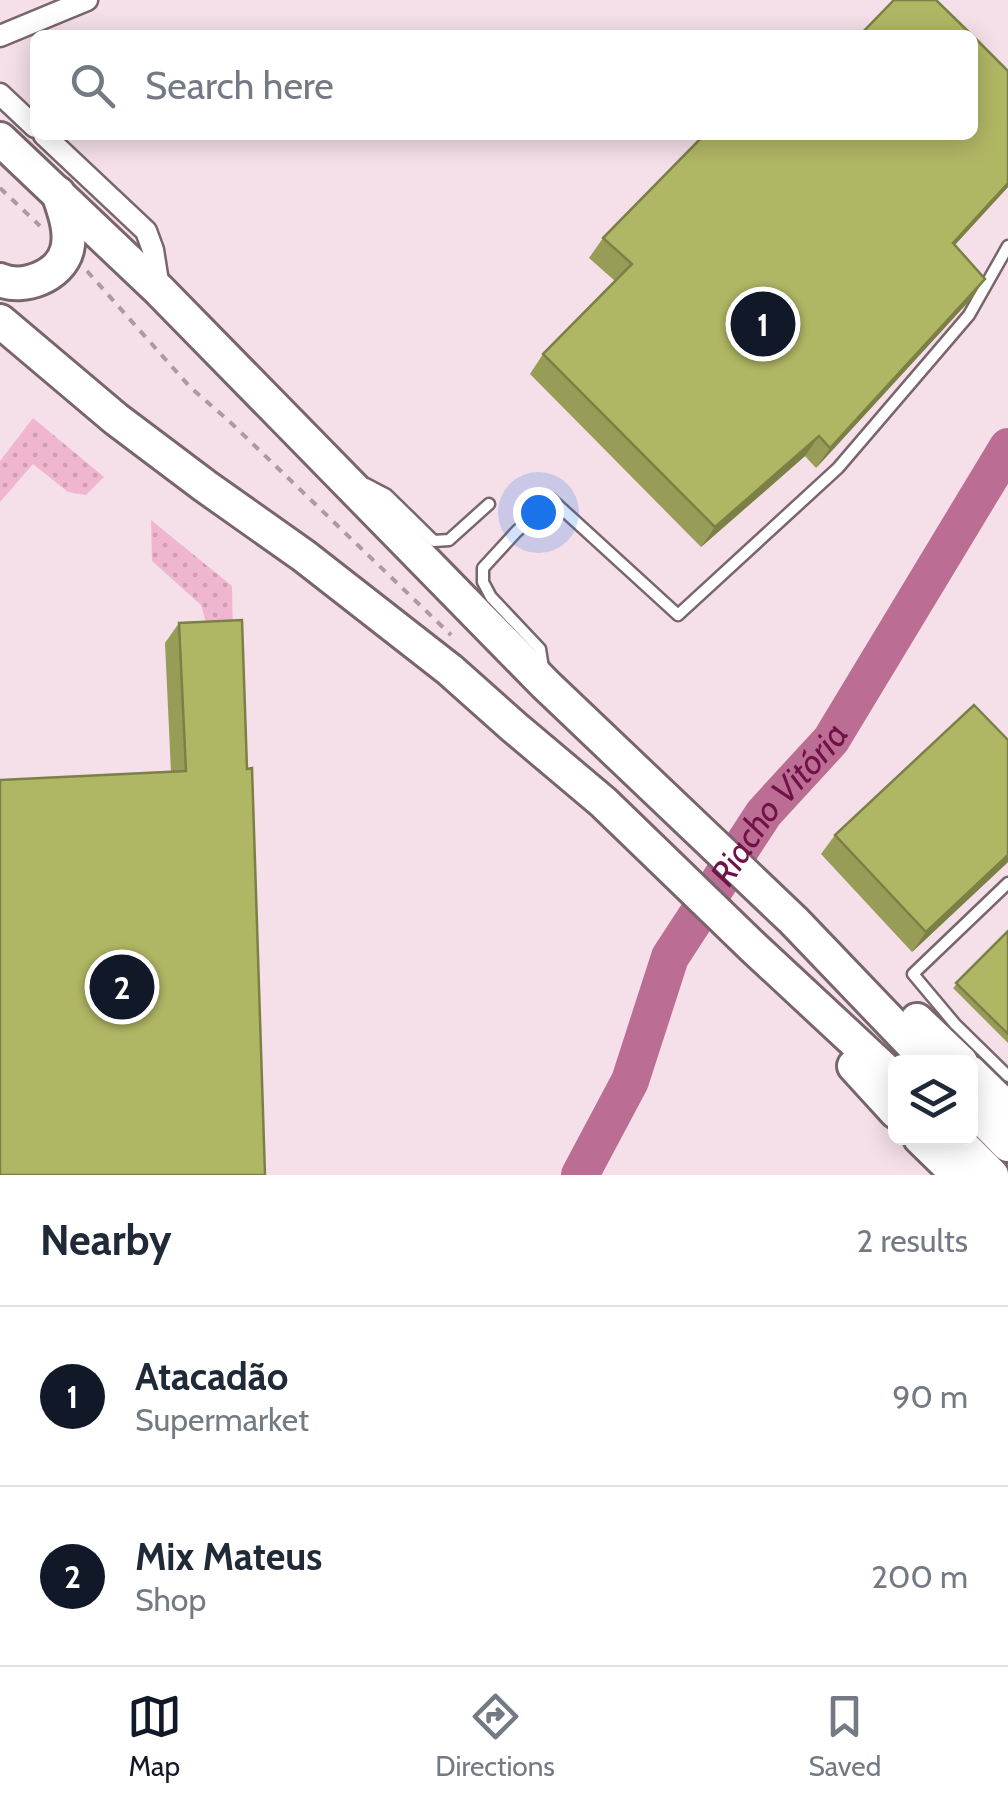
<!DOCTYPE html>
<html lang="en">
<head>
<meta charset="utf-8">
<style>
	:root { --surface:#fff; --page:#f6f6f7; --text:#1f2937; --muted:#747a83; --line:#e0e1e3; --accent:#111827 }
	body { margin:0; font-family:Cabin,sans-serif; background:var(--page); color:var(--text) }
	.controls { position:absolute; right:30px; bottom:30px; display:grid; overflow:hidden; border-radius:15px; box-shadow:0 5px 25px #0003 }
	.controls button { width:90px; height:90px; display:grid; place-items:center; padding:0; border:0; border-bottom:2px solid var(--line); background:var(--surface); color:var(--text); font:50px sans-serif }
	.you { position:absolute; left:538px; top:512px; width:35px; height:35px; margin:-25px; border:8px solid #fff; border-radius:50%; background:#1a73e8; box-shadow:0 0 0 15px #1a73e833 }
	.badge { display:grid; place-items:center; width:65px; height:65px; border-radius:50%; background:var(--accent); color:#fff; font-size:32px; font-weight:700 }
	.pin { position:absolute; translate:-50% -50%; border:5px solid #fff; box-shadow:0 2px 10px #0006 }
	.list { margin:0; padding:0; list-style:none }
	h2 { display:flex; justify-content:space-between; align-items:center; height:130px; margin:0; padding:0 40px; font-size:42px }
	h2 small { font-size:32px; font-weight:400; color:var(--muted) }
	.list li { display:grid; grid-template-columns:65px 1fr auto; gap:30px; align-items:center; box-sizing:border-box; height:180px; padding:0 40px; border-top:2px solid var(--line) }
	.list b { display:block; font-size:38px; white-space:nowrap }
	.list p { margin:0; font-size:32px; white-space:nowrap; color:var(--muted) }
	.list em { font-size:32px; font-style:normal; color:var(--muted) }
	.icon { flex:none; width:55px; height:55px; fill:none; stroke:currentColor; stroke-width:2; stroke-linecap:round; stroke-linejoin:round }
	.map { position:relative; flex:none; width:1008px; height:1175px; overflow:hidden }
	.search { position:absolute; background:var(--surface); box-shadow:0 5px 25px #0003; left:30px; right:30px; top:30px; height:110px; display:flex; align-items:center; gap:25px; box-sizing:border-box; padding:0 35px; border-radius:15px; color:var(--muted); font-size:38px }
	.sheet { height:490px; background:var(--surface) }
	nav { display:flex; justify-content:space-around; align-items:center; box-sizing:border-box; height:140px; border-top:2px solid var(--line); background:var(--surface); font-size:28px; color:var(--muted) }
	nav a { display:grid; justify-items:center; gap:5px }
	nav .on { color:var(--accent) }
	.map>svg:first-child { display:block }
	.grass { fill:url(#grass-dots) }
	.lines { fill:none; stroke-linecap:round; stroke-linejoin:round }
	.river { stroke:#bb6d93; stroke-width:38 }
	.service-casing { stroke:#78656d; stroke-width:15 }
	.minor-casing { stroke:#78656d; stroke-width:25 }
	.trunk-casing { stroke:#78656d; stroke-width:38 }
	.path { stroke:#ab9aa1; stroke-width:4; stroke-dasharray:8 8; stroke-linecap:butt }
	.service { stroke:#fff; stroke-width:10 }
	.minor { stroke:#fff; stroke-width:20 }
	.trunk { stroke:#fff; stroke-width:32 }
	.wall { fill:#979d56 }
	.shaded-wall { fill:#7b8046 }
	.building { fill:#b0b764; stroke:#7b8046; stroke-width:2.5 }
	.labels { text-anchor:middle; stroke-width:8; stroke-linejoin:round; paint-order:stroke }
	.water-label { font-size:35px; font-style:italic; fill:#70114a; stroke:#fff }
</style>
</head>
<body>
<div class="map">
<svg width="1008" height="1175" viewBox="0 0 1008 1175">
	<defs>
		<pattern id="grass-dots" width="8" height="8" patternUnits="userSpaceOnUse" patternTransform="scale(2.5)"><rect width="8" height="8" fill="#f0b6d0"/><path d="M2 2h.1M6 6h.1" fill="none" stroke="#ce9cb3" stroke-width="1.8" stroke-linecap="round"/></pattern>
	</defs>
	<rect width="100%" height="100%" fill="#f5dfe8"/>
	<g class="grass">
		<polygon points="33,418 104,477 86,495 68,492 33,464 0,502 0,461"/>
		<polygon points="151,520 232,586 233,640 211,641 201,605 152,561"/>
	</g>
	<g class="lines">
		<path class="river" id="s1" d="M580,1175l50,-94 40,-124 94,-144 67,-73 177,-293"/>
		<defs>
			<g id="service">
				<polyline points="366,484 387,495 434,541 449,540 489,504"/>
				<polyline points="543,668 540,649 491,597 483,582 483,568 516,532 551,499 678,615 838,468 969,315 1008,246"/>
				<polyline points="1008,883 913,974 955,1024 1008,1076"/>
			</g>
			<g id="minor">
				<polyline points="0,36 87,0"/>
				<polyline points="0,94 35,127"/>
				<polyline points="44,135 146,231 153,250 159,288"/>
			</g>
			<g id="trunk">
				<polyline points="0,139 159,290 545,684 794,921 929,1062"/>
				<path d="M0,280c24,10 60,-4 67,-30 5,-19 -3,-39 -9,-57"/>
				<polyline points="0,321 116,419 205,486 304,556 450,670 514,727 603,802 754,948 896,1080"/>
				<polyline points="917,1020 961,1062"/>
				<polyline points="854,1066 896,1112"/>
				<polyline points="970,1072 1008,1109"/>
				<polyline points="970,1106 1008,1145"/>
				<polyline points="920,1138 958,1175"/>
				<polyline points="955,1138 992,1175"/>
			</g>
		</defs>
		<use href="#service" class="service-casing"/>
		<use href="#minor" class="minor-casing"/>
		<use href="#trunk" class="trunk-casing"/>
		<g class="path">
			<polyline points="0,188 40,226"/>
			<polyline points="87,271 190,387 228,420 451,635"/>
		</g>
		<use href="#service" class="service"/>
		<use href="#minor" class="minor"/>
		<use href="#trunk" class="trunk"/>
	</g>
	<g class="wall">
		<polygon points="1008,187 955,245 985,279 971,299 816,468 805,456 701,547 530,374 543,354 615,281 589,258 603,238"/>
		<polygon points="179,623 247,769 171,772 165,643"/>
		<polygon points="835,835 1008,862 912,952 821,854"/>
		<polygon points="1008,931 1008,1043 953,988"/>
	</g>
	<g class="shaded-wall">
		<polygon points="1008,183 1008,187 939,262 953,243"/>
		<polygon points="985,279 971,299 816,468 830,448"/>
		<polygon points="819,436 805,456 701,547 715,527"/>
		<polygon points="1008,855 1008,862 912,952 926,932"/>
	</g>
	<g class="building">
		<polygon points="894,0 936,0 972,35 860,35"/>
		<polygon points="973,36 1008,71 1008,183 953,243 985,279 830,448 819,436 715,527 543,354 632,264 603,238 704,135 973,135"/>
		<polygon points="242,620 247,769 252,768 265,1175 0,1175 0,780 186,771 179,623"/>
		<polygon points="974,705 1008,740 1008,855 926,932 835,835"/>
		<polygon points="1008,931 1008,1034 956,983"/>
	</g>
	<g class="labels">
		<g class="water-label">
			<text dy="12" stroke="none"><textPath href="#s1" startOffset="425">Riacho Vitória</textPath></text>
		</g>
	</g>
</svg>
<div class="controls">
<button><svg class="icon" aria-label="layers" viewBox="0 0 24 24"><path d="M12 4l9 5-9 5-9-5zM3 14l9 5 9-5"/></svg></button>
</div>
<div class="you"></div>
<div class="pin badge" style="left:763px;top:324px">1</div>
<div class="pin badge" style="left:122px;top:987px">2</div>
<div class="search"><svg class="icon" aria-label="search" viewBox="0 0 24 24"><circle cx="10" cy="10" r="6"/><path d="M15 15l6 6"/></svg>Search here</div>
</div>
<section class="sheet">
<h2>Nearby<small>2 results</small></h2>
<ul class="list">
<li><span class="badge">1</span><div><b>Atacadão</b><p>Supermarket</p></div><em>90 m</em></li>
<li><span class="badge">2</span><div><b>Mix Mateus</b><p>Shop</p></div><em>200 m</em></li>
</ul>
</section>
<nav>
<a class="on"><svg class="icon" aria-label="map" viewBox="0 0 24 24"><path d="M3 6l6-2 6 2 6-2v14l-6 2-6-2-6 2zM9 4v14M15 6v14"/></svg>Map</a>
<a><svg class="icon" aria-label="directions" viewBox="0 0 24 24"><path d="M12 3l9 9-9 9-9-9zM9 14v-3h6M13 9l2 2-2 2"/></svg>Directions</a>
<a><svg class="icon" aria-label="saved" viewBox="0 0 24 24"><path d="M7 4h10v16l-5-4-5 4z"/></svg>Saved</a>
</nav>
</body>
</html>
